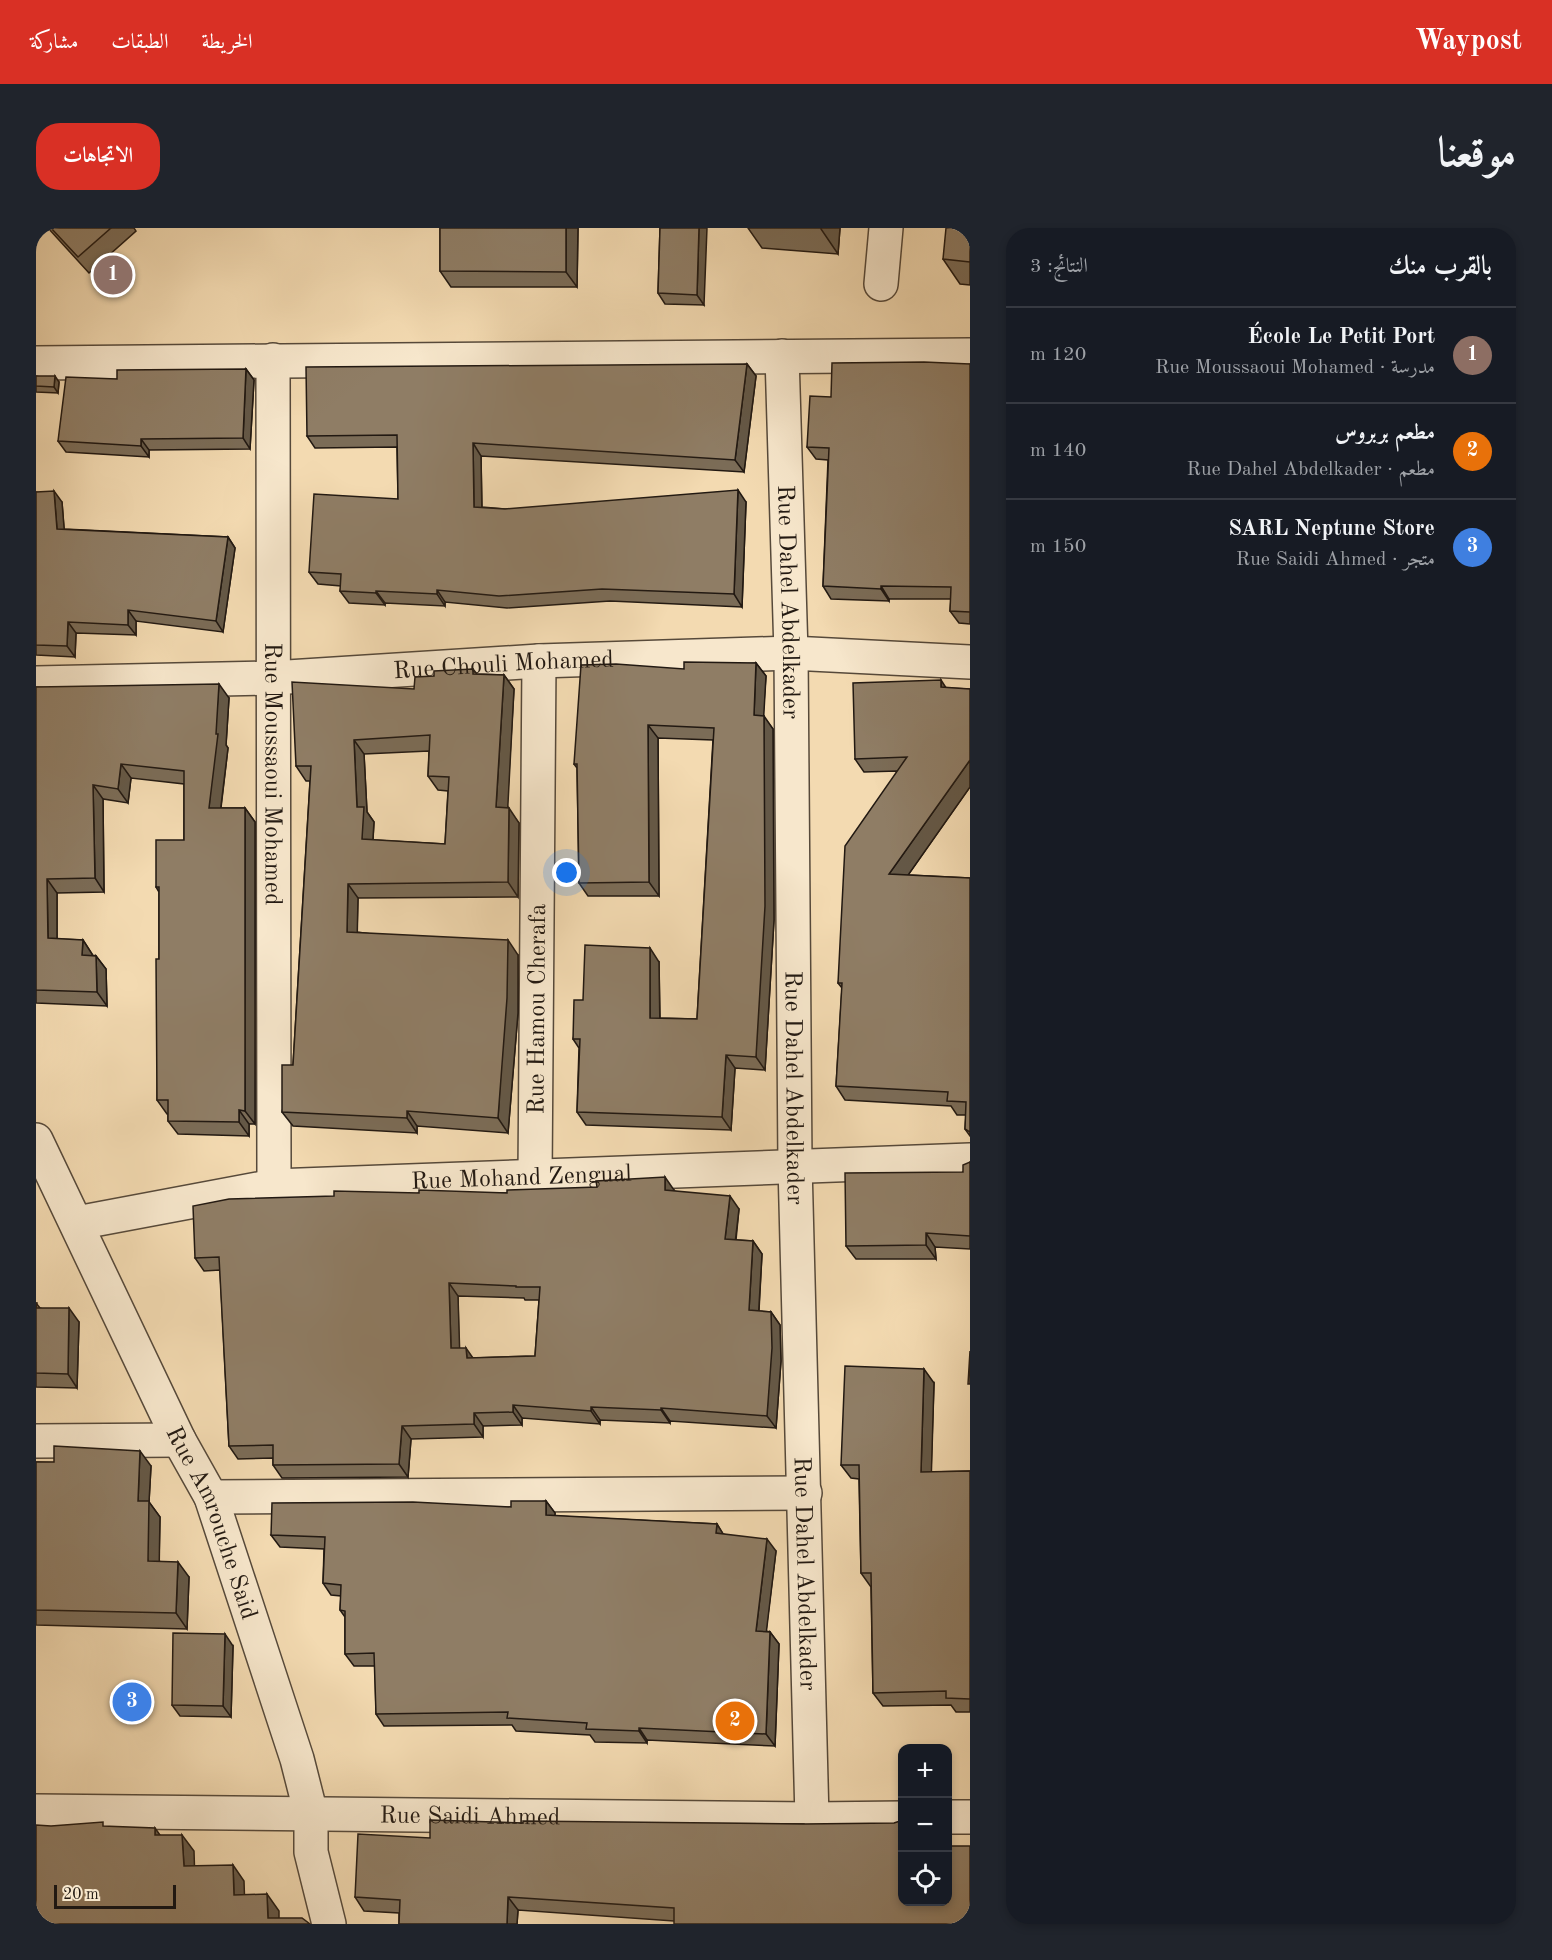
<!DOCTYPE html>
<html lang="ar">
<head>
<meta charset="utf-8">
<style>
	:root { --surface:#171b24; --page:#20242c; --text:#f1f3f6; --muted:#9ea1a6; --line:#363941; --accent:#d93025 }
	body { margin:0; font-family:"Old Standard TT",Amiri,serif; background:var(--page); color:var(--text); direction:rtl }
	.controls { position:absolute; right:18px; bottom:18px; display:grid; overflow:hidden; border-radius:12px; box-shadow:0 3px 9px #0003 }
	.controls button { width:54px; height:54px; display:grid; place-items:center; padding:0; border:0; border-bottom:2px solid var(--line); background:var(--surface); color:var(--text); font:30px sans-serif }
	.scale { position:absolute; left:18px; bottom:15px; width:122px; box-sizing:border-box; padding-left:6px; border:3px solid #221912; border-top:0; font-size:16px; line-height:21px; white-space:nowrap; color:#221912; -webkit-text-stroke:4px #f7e7cc; paint-order:stroke }
	.you { position:absolute; left:531px; top:645px; width:21px; height:21px; margin:-15px; border:4px solid #fff; border-radius:50%; background:#1a73e8; box-shadow:0 0 0 9px #1a73e833 }
	.badge { display:grid; place-items:center; width:39px; height:39px; border-radius:50%; background:var(--accent); color:#fff; font-size:20px; font-weight:700 }
	.pin { position:absolute; translate:-50% -50%; border:3px solid #fff; box-shadow:0 2px 6px #0006 }
	.list { margin:0; padding:0; list-style:none }
	h2 { display:flex; justify-content:space-between; align-items:center; height:78px; margin:0; padding:0 24px; font-size:26px }
	h2 small { font-size:20px; font-weight:400; color:var(--muted) }
	.list li { display:grid; grid-template-columns:39px 1fr auto; gap:18px; align-items:center; box-sizing:border-box; height:96px; padding:0 24px; border-top:2px solid var(--line) }
	.list b { display:block; font-size:22px; white-space:nowrap }
	.list p { margin:0; font-size:20px; white-space:nowrap; color:var(--muted) }
	.list em { font-size:20px; font-style:normal; color:var(--muted) }
	.icon { flex:none; width:33px; height:33px; fill:none; stroke:currentColor; stroke-width:2; stroke-linecap:round; stroke-linejoin:round }
	.map { position:relative; flex:none; width:934px; height:1696px; overflow:hidden; direction:ltr; border-radius:24px }
	header { display:flex; align-items:center; gap:36px; box-sizing:border-box; height:84px; padding:0 30px; background:var(--accent); color:#fff }
	header strong { font-size:28px }
	nav { display:flex; gap:33px; margin-inline-start:auto; font-size:21px }
	.intro { display:flex; align-items:center; justify-content:space-between; box-sizing:border-box; height:144px; padding:0 36px }
	h1 { margin:0; font-size:42px }
	.button { padding:15px 27px; border-radius:24px; background:var(--accent); color:#fff; font-size:21px; font-weight:700 }
	main { display:flex; gap:36px; padding:0 36px }
	aside { flex:1; background:var(--surface); border-radius:24px; box-shadow:0 3px 9px #0003 }
	.map>svg:first-child { display:block }
	.lines { fill:none; stroke-linecap:round; stroke-linejoin:round }
	.minor-casing { stroke:#56493a; stroke-width:36 }
	.minor { stroke:#f7e7cc; stroke-width:33 }
	.wall { fill:#7b6c57; stroke:#221912; stroke-width:1.5; fill-rule:evenodd }
	.shaded-wall { fill:#645847; stroke:#221912; stroke-width:1.5 }
	.building { fill:#8f7d65; stroke:#221912; stroke-width:1.5; fill-rule:evenodd }
	.labels { text-anchor:middle; stroke-width:5; stroke-linejoin:round; paint-order:stroke }
	.street-label { font-size:24px; fill:#221912; stroke:#f7e7cc }
</style>
</head>
<body>
<header>
<strong>Waypost</strong>
<nav><a>الخريطة</a><a>الطبقات</a><a>مشاركة</a></nav>
</header>
<div class="intro"><h1>موقعنا</h1><a class="button">الاتجاهات</a></div>
<main>
<aside>
<h2>بالقرب منك<small>النتائج: 3</small></h2>
<ul class="list">
<li><span class="badge" style="background:#8d6e63">1</span><div><b>École Le Petit Port</b><p>مدرسة · Rue Moussaoui Mohamed</p></div><em>120 m</em></li>
<li><span class="badge" style="background:#e8710a">2</span><div><b>مطعم بربروس</b><p>مطعم · Rue Dahel Abdelkader</p></div><em>140 m</em></li>
<li><span class="badge" style="background:#3f7fe0">3</span><div><b>SARL Neptune Store</b><p>متجر · Rue Saidi Ahmed</p></div><em>150 m</em></li>
</ul>
</aside>
<div class="map">
<svg width="934" height="1696" viewBox="0 0 934 1696">
	<rect width="100%" height="100%" fill="#f3dab1"/>
	<filter id="stains"><feTurbulence type="fractalNoise" baseFrequency=".00333" numOctaves="4"/><feColorMatrix values="0 0 0 0 .2 0 0 0 0 .09 0 0 0 0 .02 0 0 0 .5 -.17"/></filter>
	<radialGradient id="worn" r=".72"><stop offset=".6" stop-color="#630" stop-opacity="0"/><stop offset="1" stop-color="#630" stop-opacity=".3"/></radialGradient>
	<g class="lines">
		<defs>
			<g id="minor">
				<polyline points="845,56 850,0"/>
				<path id="s1" d="M746,128l9,297 4,512 17,654"/>
				<path id="s2" d="M237,132l1,826"/>
				<polyline points="0,135 934,127"/>
				<path id="s3" d="M0,455l236,-5 267,-17 252,-8 179,9"/>
				<path id="s4" d="M0,912l143,300 32,57 86,262 14,55v38l18,72"/>
				<path id="s5" d="M499,949l4,-516"/>
				<path id="s6" d="M41,995l197,-37 696,-26"/>
				<polyline points="0,1213 143,1212"/>
				<polyline points="175,1269 769,1265"/>
				<path id="s7" d="M0,1583l776,8 91,-1"/>
				<polyline points="912,1589 934,1589"/>
			</g>
		</defs>
		<use href="#minor" class="minor-casing"/>
		<use href="#minor" class="minor"/>
	</g>
	<g class="wall">
		<polygon points="12,0 98,0 100,3 53,45"/>
		<polygon points="404,0 542,0 541,59 415,59 404,43"/>
		<polygon points="624,0 668,77 629,76 622,65"/>
		<polygon points="712,0 804,0 802,26 726,20"/>
		<polygon points="934,0 934,57 924,56 907,31"/>
		<polygon points="711,136 720,148 708,244 445,228 446,279 469,281 710,274 706,379 574,373 471,380 409,374 409,378 349,375 349,377 313,375 304,363 305,358 282,356 273,344 362,271 361,219 279,220 271,208"/>
		<polygon points="934,136 934,396 923,395 914,383 915,371 853,371 853,373 795,371 787,358 792,232 780,231 771,219 795,169"/>
		<polygon points="210,141 218,152 214,221 113,222 113,229 30,224 22,213"/>
		<polygon points="0,148 23,154 22,165 0,164"/>
		<polygon points="0,264 26,274 28,301 192,309 199,320 187,404 100,393 100,407 40,405 39,429 0,427"/>
		<polygon points="720,435 730,448 727,488 737,501 738,692 729,842 699,840 695,902 550,897 541,884 543,820 537,811 547,772 623,734 624,790 661,791 677,512 622,510 623,668 552,668 543,655 541,540 538,536 648,441"/>
		<path d="M437,441l4,5 27,1 10,14 -7,119 12,15 -1,74 -160,1 -1,34 161,23v58l-10,120 -91,-7v7l-124,-7 -11,-14 11,-47 17,-284h-4l-10,-15 138,-90zM393,523l-1,25 10,14 10,1 -3,53 -72,-4 1,-18 -7,-10 -3,-58z"/>
		<polygon points="0,459 193,470 190,517 192,520 185,580 209,580 219,594 219,896 213,896 213,908 142,906 132,893 132,886 131,886 121,872 123,731 123,664 120,659 148,612 148,556 95,550 92,575 67,571 68,664 21,665 21,711 47,712 56,726 56,727 60,728 70,741 71,778 0,775"/>
		<polygon points="910,460 934,461 934,559 872,647 934,650 934,908 929,901 930,887 921,887 915,878 809,872 800,858 806,760 802,755 861,543 828,544 819,531"/>
		<polygon points="934,934 934,1021 899,1019 900,1031 820,1031 810,1018 927,944"/>
		<path d="M638,962v1l65,18 -3,31 17,1 9,13 -3,57 12,1 9,13 1,36 -5,67 -106,-7v2l-70,-3v4l-78,-6v7l-39,1v11l-72,2 -3,38 -126,1 -9,-13v-7l-35,1 -9,-13 -9,-176 -16,1 -9,-13 224,-65h88zM422,1068l66,2 1,2h14l-4,56 -62,2 -14,-10z"/>
		<polygon points="0,1075 4,1080 43,1094 41,1160 0,1159"/>
		<polygon points="898,1155 895,1244 934,1243 934,1484 920,1484 915,1477 847,1478 837,1465 835,1359 825,1345 823,1251 815,1250 805,1237"/>
		<polygon points="0,1234 115,1238 113,1274 124,1289 123,1333 153,1349 151,1401 0,1397"/>
		<polygon points="510,1273 519,1285 519,1288 681,1296 687,1306 740,1323 730,1403 734,1404 743,1416 739,1518 611,1512 611,1515 559,1514 554,1507 480,1503 476,1497 348,1498 340,1486 339,1438 318,1438 309,1426 309,1389 304,1382 305,1368 295,1367 287,1355 288,1321 244,1319 235,1307 475,1279"/>
		<polygon points="197,1418 195,1489 144,1488 136,1477"/>
		<polygon points="487,1595 767,1596 638,1693 482,1682 481,1696 363,1696 363,1685 328,1683 319,1669 394,1610"/>
	</g>
	<g class="shaded-wall">
		<polygon points="530,0 542,0 541,59 530,44"/>
		<polygon points="663,0 671,0 668,77 661,67"/>
		<polygon points="785,0 804,0 802,26 785,1"/>
		<polygon points="711,136 720,148 708,244 699,232"/>
		<polygon points="210,141 218,152 214,221 207,210"/>
		<polygon points="19,148 23,154 22,165 18,159"/>
		<polygon points="105,211 113,222 113,229 105,218"/>
		<polygon points="437,215 445,228 446,291 438,279"/>
		<polygon points="702,262 710,274 706,379 698,366"/>
		<polygon points="18,263 26,274 29,311 21,301"/>
		<polygon points="192,309 199,320 187,404 180,393"/>
		<polygon points="845,358 853,371 853,373 845,361"/>
		<polygon points="401,362 409,374 409,378 401,366"/>
		<polygon points="340,363 349,375 349,377 340,365"/>
		<polygon points="92,382 100,393 100,407 92,397"/>
		<polygon points="32,394 40,405 39,429 31,418"/>
		<polygon points="720,435 730,448 727,501 718,487"/>
		<polygon points="468,447 478,461 471,594 460,579"/>
		<polygon points="905,452 914,466 905,459"/>
		<polygon points="183,456 193,470 190,517 192,520 183,594 173,580"/>
		<polygon points="728,488 737,501 738,692 729,842 720,829"/>
		<polygon points="612,497 622,510 623,668 613,654"/>
		<polygon points="318,512 328,526 331,584 338,594 336,626 326,611 321,579"/>
		<polygon points="934,532 934,559 863,660 853,646"/>
		<polygon points="85,536 95,550 92,575 82,561"/>
		<polygon points="57,557 67,571 68,664 59,650"/>
		<polygon points="209,580 219,594 219,896 209,883"/>
		<polygon points="473,580 483,595 482,669 472,654"/>
		<polygon points="11,651 21,665 21,724 12,710"/>
		<polygon points="312,656 322,670 321,718 311,704"/>
		<polygon points="47,712 56,726 56,741 46,727"/>
		<polygon points="472,712 482,727 482,785 472,905 462,890"/>
		<polygon points="614,720 623,734 624,803 614,790"/>
		<polygon points="60,728 70,741 71,778 61,764"/>
		<polygon points="690,827 699,840 695,902 686,889"/>
		<polygon points="203,882 213,896 213,908 203,894"/>
		<polygon points="371,883 381,898 381,905 371,890"/>
		<polygon points="629,949 638,962 638,975 629,962"/>
		<polygon points="694,968 703,981 698,1024 689,1011"/>
		<polygon points="890,1005 899,1019 900,1031 890,1017"/>
		<polygon points="717,1013 726,1026 722,1095 713,1082"/>
		<polygon points="413,1055 422,1068 424,1133 415,1120"/>
		<polygon points="33,1080 43,1094 41,1160 32,1146"/>
		<polygon points="735,1084 744,1097 745,1133 740,1200 731,1188"/>
		<polygon points="430,1120 439,1133 431,1130"/>
		<polygon points="888,1141 898,1155 895,1258 885,1244"/>
		<polygon points="477,1177 486,1190 486,1197 477,1184"/>
		<polygon points="555,1179 564,1192 564,1196 555,1183"/>
		<polygon points="625,1180 634,1193 634,1195 625,1182"/>
		<polygon points="438,1185 447,1198 447,1209 438,1196"/>
		<polygon points="366,1198 375,1211 372,1249 363,1236"/>
		<polygon points="104,1223 115,1238 113,1274 124,1289 123,1349 112,1333 102,1273"/>
		<polygon points="510,1273 519,1285 518,1299 510,1287"/>
		<polygon points="681,1296 689,1309 680,1305"/>
		<polygon points="731,1311 740,1323 729,1415 720,1403"/>
		<polygon points="142,1334 153,1349 151,1401 140,1385"/>
		<polygon points="734,1404 743,1416 739,1518 730,1506"/>
		<polygon points="189,1406 197,1418 195,1489 187,1478"/>
		<polygon points="603,1500 611,1512 611,1515 603,1503"/>
		<polygon points="119,1600 131,1617 119,1607"/>
		<polygon points="146,1607 158,1623 159,1655 148,1638"/>
		<polygon points="197,1637 208,1653 209,1683 198,1667"/>
		<polygon points="231,1666 243,1683 243,1696 232,1690"/>
		<polygon points="472,1669 482,1682 481,1696 471,1696"/>
	</g>
	<g class="building">
		<polygon points="15,0 75,0 42,29"/>
		<polygon points="404,0 530,0 530,44 404,43"/>
		<polygon points="624,0 663,0 661,67 622,65"/>
		<polygon points="910,0 934,0 934,34 907,31"/>
		<polygon points="888,134 934,136 934,384 914,383 915,359 845,358 845,361 787,358 793,220 771,219 774,168 795,169 796,135"/>
		<polygon points="711,136 699,232 437,215 438,279 469,281 702,262 698,366 566,361 463,368 401,362 401,366 340,363 340,365 304,363 305,346 273,344 278,266 362,271 361,207 271,208 270,139"/>
		<polygon points="210,141 207,210 105,211 105,218 22,213 30,149 81,151 81,142"/>
		<polygon points="0,148 19,148 18,159 0,158"/>
		<polygon points="18,263 21,301 192,309 180,393 92,382 92,397 32,394 31,418 0,417 0,264"/>
		<polygon points="648,434 720,435 718,487 728,488 729,678 720,829 690,827 686,889 541,884 544,811 537,811 538,772 547,772 549,717 614,720 614,790 661,791 678,500 612,497 613,654 543,655 541,536 538,536 545,437 580,436 648,441"/>
		<path d="M437,441v5l31,1 -8,132 13,1 -1,74 -160,2 -1,48 161,8 -1,58 -9,120 -91,-7v7l-125,-6v-47h11l18,-299h-15l-4,-84 122,7 1,-12 19,-1v-5zM394,507l-2,41 21,1 -4,67 -83,-5 2,-32h-7l-3,-67z"/>
		<polygon points="905,452 905,459 934,461 934,532 853,646 934,650 934,904 929,901 930,874 911,873 912,864 800,858 806,755 802,755 809,618 871,529 819,531 817,455"/>
		<polygon points="183,456 180,506 182,506 173,580 209,580 209,883 203,882 203,894 132,893 132,872 121,872 120,731 123,731 123,659 120,659 120,612 148,612 148,543 85,536 82,561 57,557 59,650 11,651 12,710 47,712 46,727 60,728 61,764 0,762 0,459"/>
		<polygon points="934,934 934,1008 890,1005 890,1017 810,1018 809,945 927,944 927,937"/>
		<path d="M629,949v13l65,6 -5,43 28,2 -4,69 22,2 1,36 -5,68 -106,-8v2l-70,-3v4l-78,-6v7l-39,1v11l-72,2 -3,38 -126,1v-20l-44,1 -10,-189 -24,1 -2,-52 36,-7 105,-3v-5l85,2v-3l88,3v-3l90,-3 -1,-6zM413,1055l67,3v1h24l-5,69 -68,2 -1,-10h-15z"/>
		<polygon points="0,1075 1,1075 0,1080 33,1080 32,1146 0,1145"/>
		<polygon points="934,1123 934,1156 932,1156"/>
		<polygon points="809,1138 888,1141 885,1244 934,1243 934,1471 910,1470 910,1463 837,1465 835,1345 825,1345 823,1237 805,1237"/>
		<polygon points="18,1218 104,1223 102,1273 113,1273 112,1333 142,1334 140,1385 0,1382 0,1234 18,1234"/>
		<polygon points="475,1273 510,1273 510,1287 681,1296 680,1305 731,1311 720,1403 734,1404 730,1506 603,1500 603,1503 550,1501 551,1495 471,1490 472,1484 340,1486 338,1425 309,1426 309,1383 304,1382 305,1357 287,1355 289,1309 235,1307 236,1275 377,1274 475,1279"/>
		<polygon points="137,1405 189,1406 187,1478 136,1477"/>
		<polygon points="394,1592 487,1595 487,1593 767,1596 858,1595 867,1592 867,1674 912,1674 912,1618 934,1618 934,1696 638,1696 638,1680 472,1669 471,1696 363,1696 364,1672 319,1669 322,1606 394,1610"/>
		<polygon points="67,1594 67,1598 119,1600 119,1607 146,1607 148,1638 197,1637 198,1667 231,1666 232,1690 266,1690 274,1696 0,1696 0,1597 15,1598"/>
	</g>
	<g class="labels">
		<g class="street-label">
			<text dy="8" stroke="none"><textPath href="#s1" startOffset="246">Rue Dahel Abdelkader</textPath></text>
			<text dy="8" stroke="none"><textPath href="#s3" startOffset="468">Rue Chouli Mohamed</textPath></text>
			<text dy="8" stroke="none"><textPath href="#s2" startOffset="414">Rue Moussaoui Mohamed</textPath></text>
			<text dy="8" stroke="none"><textPath href="#s5" startOffset="168">Rue Hamou Cherafa</textPath></text>
			<text dy="8" stroke="none"><textPath href="#s1" startOffset="732">Rue Dahel Abdelkader</textPath></text>
			<text dy="8" stroke="none"><textPath href="#s6" startOffset="448">Rue Mohand Zengual</textPath></text>
			<text dy="8" stroke="none"><textPath href="#s4" startOffset="422">Rue Amrouche Said</textPath></text>
			<text dy="8" stroke="none"><textPath href="#s1" startOffset="1218">Rue Dahel Abdelkader</textPath></text>
			<text dy="8" stroke="none"><textPath href="#s7" startOffset="434">Rue Saidi Ahmed</textPath></text>
		</g>
	</g>
	<rect width="100%" height="100%" filter="url(#stains)"/>
	<rect width="100%" height="100%" fill="url(#worn)"/>
</svg>
<div class="controls">
<button>+</button>
<button>−</button>
<button><svg class="icon" aria-label="locate" viewBox="0 0 24 24"><circle cx="12" cy="12" r="6"/><path d="M12 2v4M12 18v4M2 12h4M18 12h4"/></svg></button>
</div>
<div class="scale">20 m</div>
<div class="you"></div>
<div class="pin badge" style="left:77px;top:47px;background:#8d6e63">1</div>
<div class="pin badge" style="left:699px;top:1493px;background:#e8710a">2</div>
<div class="pin badge" style="left:96px;top:1474px;background:#3f7fe0">3</div>
</div>
</main>
</body>
</html>
